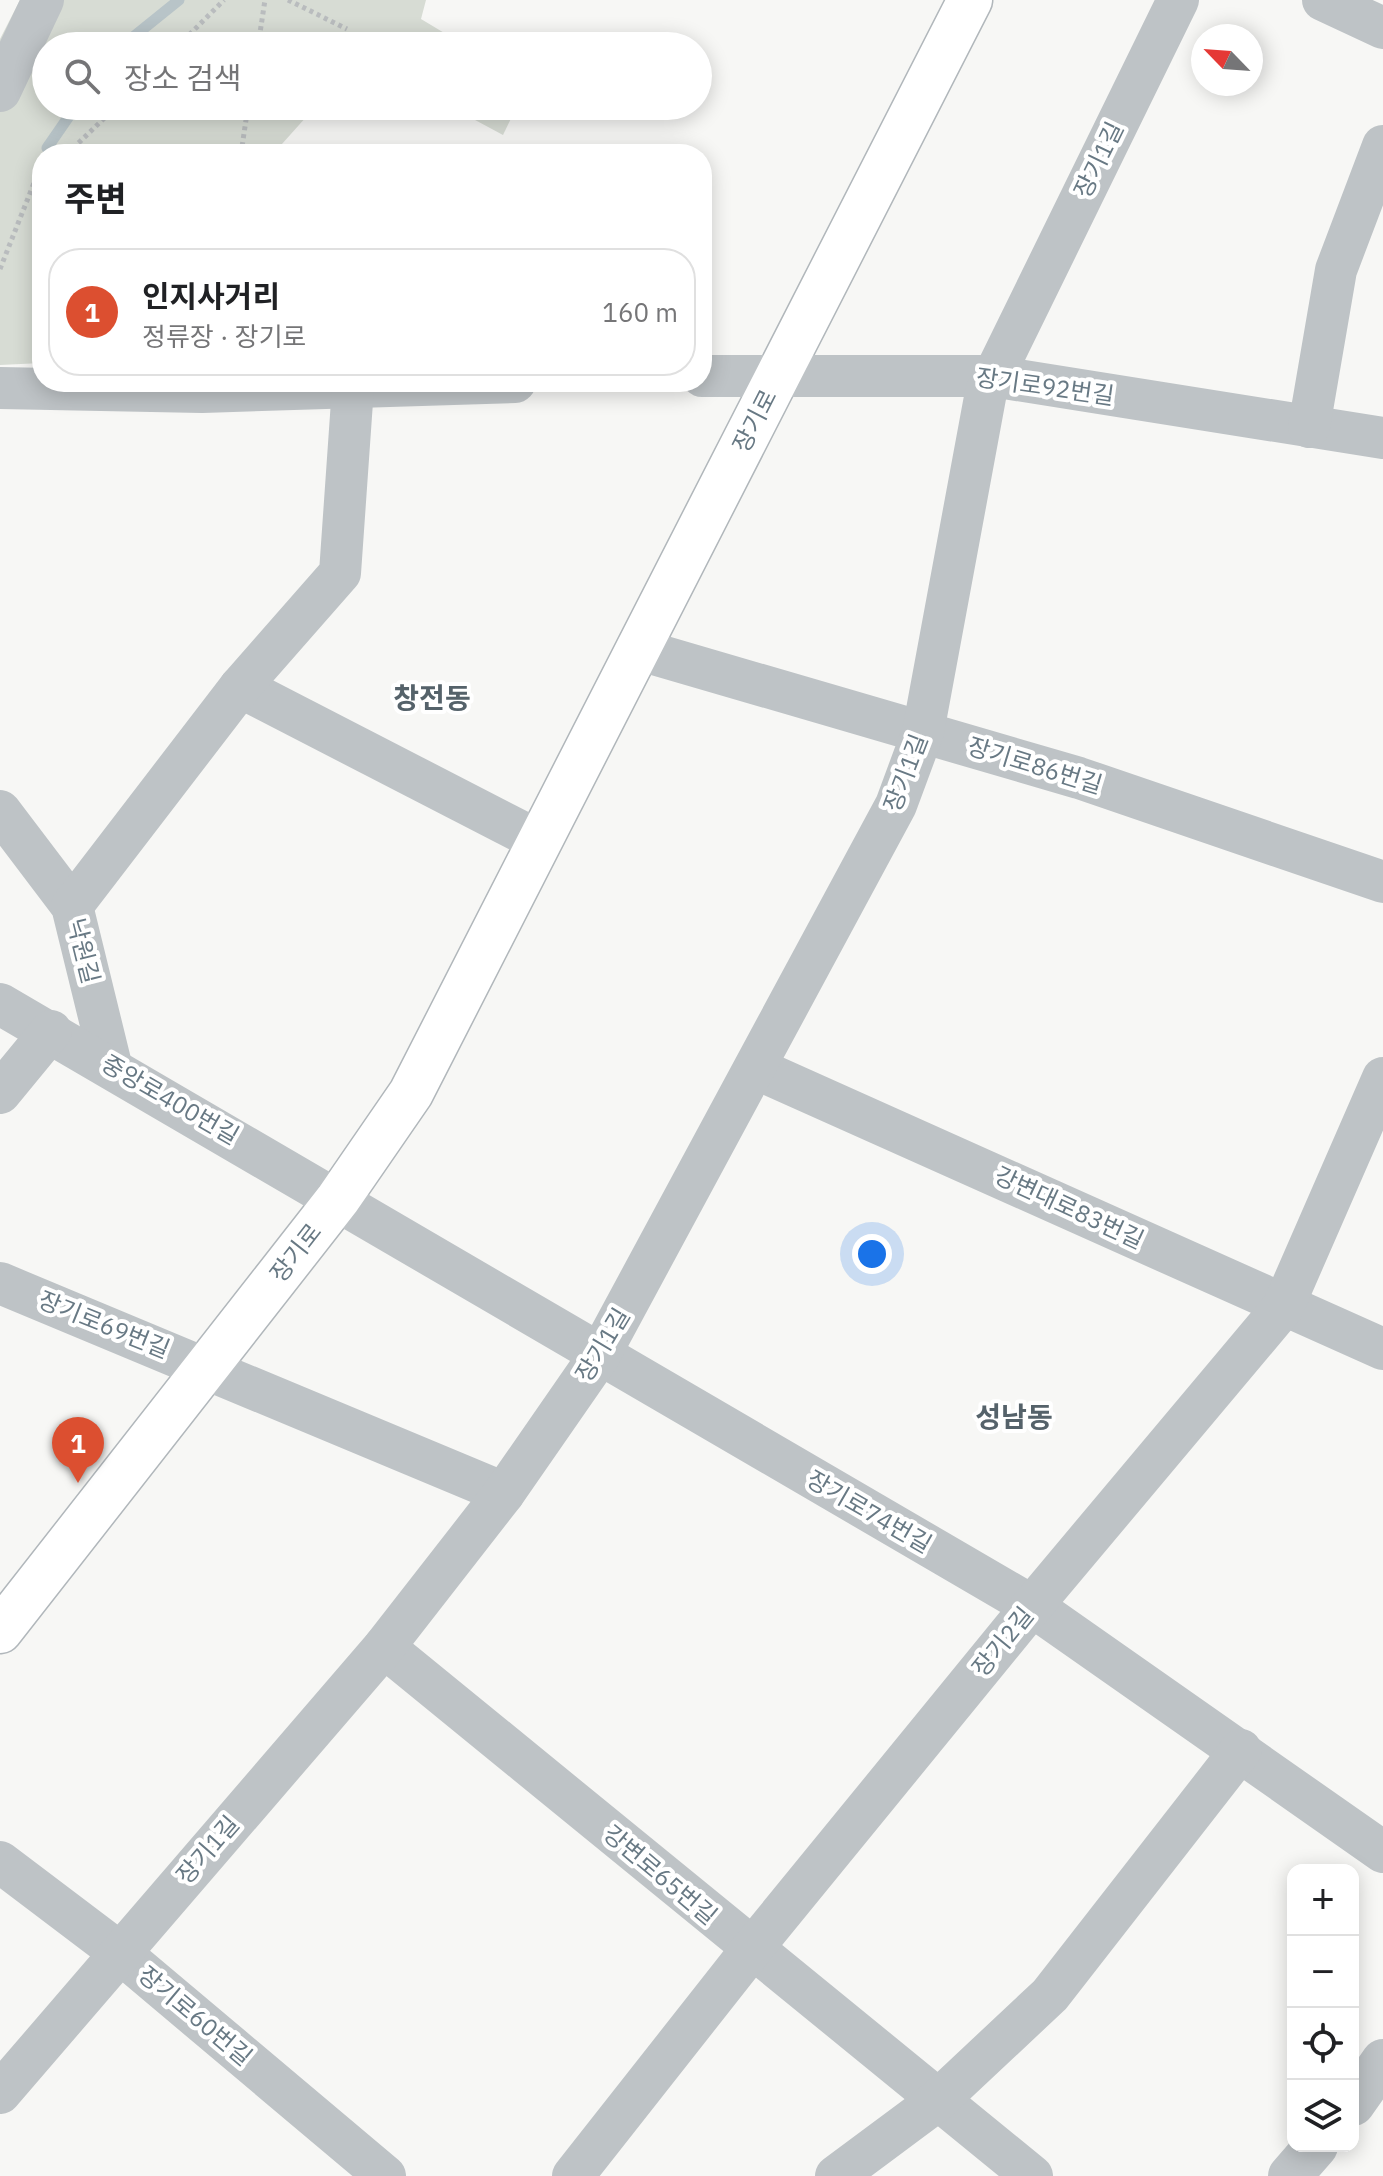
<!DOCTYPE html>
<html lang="ko">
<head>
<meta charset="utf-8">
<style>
	:root { --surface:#fff; --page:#f2f2f2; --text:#202124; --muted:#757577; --line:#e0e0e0; --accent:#dc4f30 }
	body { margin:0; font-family:"IBM Plex Sans","Noto Sans KR",sans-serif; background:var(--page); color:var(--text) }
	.controls { position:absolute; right:24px; bottom:24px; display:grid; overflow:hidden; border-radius:16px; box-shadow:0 4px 20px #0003 }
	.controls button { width:72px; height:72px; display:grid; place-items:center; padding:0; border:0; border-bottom:2px solid var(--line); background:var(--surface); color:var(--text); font:40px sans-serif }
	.compass { position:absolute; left:1191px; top:24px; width:72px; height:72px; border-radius:50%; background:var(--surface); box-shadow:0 4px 20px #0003; rotate:295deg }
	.you { position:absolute; left:872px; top:1254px; width:28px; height:28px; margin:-20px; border:6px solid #fff; border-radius:50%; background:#1a73e8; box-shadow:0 0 0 12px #1a73e833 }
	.badge { display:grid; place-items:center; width:52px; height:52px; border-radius:50%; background:var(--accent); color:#fff; font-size:26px; font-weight:700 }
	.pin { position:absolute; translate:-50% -66px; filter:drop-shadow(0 2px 4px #0008) }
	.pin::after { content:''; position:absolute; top:42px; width:28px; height:24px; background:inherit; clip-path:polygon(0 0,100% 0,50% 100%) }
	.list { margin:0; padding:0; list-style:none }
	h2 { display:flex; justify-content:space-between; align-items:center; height:104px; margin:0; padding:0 32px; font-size:34px }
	h2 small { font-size:26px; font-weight:400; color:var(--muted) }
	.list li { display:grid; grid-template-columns:52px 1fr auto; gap:24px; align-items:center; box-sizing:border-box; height:128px; margin:0 16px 16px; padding:0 16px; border:2px solid var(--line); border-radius:32px }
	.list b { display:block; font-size:30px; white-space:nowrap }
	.list p { margin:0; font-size:26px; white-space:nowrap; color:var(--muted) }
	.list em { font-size:26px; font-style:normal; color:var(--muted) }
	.icon { flex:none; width:44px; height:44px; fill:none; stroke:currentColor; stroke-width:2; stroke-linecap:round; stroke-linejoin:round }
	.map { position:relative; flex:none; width:1383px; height:2176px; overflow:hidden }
	.search { position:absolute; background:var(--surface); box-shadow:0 4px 20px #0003; left:32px; top:32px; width:680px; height:88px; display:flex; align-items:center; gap:20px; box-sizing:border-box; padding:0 28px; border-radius:44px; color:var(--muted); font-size:30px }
	.panel { position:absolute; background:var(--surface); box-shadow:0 4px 20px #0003; left:32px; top:144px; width:680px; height:248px; border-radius:32px }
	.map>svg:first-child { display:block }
	.green { fill:#d7dcd4 }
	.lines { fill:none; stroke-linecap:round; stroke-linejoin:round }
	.stream { stroke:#b8c4c8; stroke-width:11 }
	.secondary-casing { stroke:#b1b7bb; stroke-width:47 }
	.path { stroke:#b9bcbe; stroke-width:5; stroke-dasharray:4 4; stroke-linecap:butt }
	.minor { stroke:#bec3c6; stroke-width:42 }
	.tertiary { stroke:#bec3c6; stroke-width:44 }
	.secondary { stroke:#fff; stroke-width:44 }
	.labels { text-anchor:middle; stroke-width:8; stroke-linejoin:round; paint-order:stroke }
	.street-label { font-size:24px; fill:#687984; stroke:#fff }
	.quarter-label { font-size:28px; font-weight:bold; fill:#55626a; stroke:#fff }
</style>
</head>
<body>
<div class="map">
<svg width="1383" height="2176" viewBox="0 0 1383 2176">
	<rect width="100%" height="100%" fill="#f7f7f5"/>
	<g class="green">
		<polygon points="20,0 426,0 421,19 466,46 46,46 46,106 316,106 273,154 42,154 42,363 0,365 0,39"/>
		<polygon points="449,106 517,106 503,135"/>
	</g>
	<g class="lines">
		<g class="stream">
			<polyline points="122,46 179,0"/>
			<polyline points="47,148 76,106"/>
		</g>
		<defs>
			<polyline id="secondary" points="0,1631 338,1199 411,1093 970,0"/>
		</defs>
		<use href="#secondary" class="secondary-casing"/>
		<g class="path">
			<polyline points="288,0 347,29"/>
			<polyline points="178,46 224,0"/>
			<polyline points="258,46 265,0"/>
			<polyline points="67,154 117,106"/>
			<polyline points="241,154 248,106"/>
			<polyline points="0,269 34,183 42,176"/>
		</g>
		<g class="minor">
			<polyline points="1323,0 1383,28"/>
			<polyline points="0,91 43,0"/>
			<polyline points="702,376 992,376 1383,438"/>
			<polyline points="0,388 202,392 515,382"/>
			<polyline points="1309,427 1336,270 1383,146"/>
			<polyline points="637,649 1079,778 1383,882"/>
			<polyline points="240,687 539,841"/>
			<polyline points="0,811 72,906 111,1065"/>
			<polyline points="72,906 240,687 340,573 353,387"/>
			<polyline points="0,1004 1032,1606 1383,1852"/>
			<polyline points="755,1068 1383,1349"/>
			<polyline points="0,1093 51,1031"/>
			<polyline points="0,1283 504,1493"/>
			<polyline points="384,1647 1032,2176"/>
			<polyline points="0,1862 119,1952 385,2176"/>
			<polyline points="0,2093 384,1647 504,1493 599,1356 896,805 923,732 986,392 1178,0"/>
			<polyline points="573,2176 751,1950 1032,1606 1283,1307 1383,1078"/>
			<polyline points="836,2176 937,2101 1050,1995 1241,1750"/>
		</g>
		<g class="tertiary">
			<polyline points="1353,2104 1383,2061"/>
			<polyline points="1290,2176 1316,2146"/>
		</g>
		<use href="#secondary" class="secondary"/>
	</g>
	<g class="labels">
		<g class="street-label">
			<text transform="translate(1099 160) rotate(-64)" y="8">장기1길</text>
			<text transform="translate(1045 387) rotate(8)" y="8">장기로92번길</text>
			<text transform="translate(755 421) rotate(-63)" y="8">장기로</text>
			<text transform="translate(1035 766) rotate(17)" y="8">장기로86번길</text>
			<text transform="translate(906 773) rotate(-69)" y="8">장기1길</text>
			<text transform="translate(83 951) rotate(76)" y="8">낙원길</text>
			<text transform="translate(170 1100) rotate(30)" y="8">중앙로400번길</text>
			<text transform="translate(1069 1208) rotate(25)" y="8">강변대로83번길</text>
			<text transform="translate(296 1253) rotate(-52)" y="8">장기로</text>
			<text transform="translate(104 1325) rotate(22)" y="8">장기로69번길</text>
			<text transform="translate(603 1345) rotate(-59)" y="8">장기1길</text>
			<text transform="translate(869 1512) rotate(30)" y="8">장기로74번길</text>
			<text transform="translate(1003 1642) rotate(-51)" y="8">장기2길</text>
			<text transform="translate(208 1850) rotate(-49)" y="8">장기1길</text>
			<text transform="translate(660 1875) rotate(40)" y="8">강변로65번길</text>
			<text transform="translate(195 2016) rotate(40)" y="8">장기로60번길</text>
		</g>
		<g class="quarter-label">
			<text x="432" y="708">창전동</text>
			<text x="1014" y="1427">성남동</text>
		</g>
	</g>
</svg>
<div class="controls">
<button>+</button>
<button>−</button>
<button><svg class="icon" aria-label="locate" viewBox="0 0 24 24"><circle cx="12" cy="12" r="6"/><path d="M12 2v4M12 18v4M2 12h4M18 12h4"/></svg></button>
<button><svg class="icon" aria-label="layers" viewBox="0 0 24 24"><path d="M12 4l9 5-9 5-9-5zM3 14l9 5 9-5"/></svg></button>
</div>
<svg class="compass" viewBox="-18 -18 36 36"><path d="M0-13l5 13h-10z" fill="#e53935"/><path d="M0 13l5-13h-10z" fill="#757577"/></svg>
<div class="you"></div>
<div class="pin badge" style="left:78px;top:1483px">1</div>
<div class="search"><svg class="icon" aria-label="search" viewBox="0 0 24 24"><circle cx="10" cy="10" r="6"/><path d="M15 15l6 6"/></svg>장소 검색</div>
<section class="panel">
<h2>주변<small></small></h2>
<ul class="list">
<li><span class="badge">1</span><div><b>인지사거리</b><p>정류장 · 장기로</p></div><em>160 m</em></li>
</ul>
</section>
</div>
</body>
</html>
